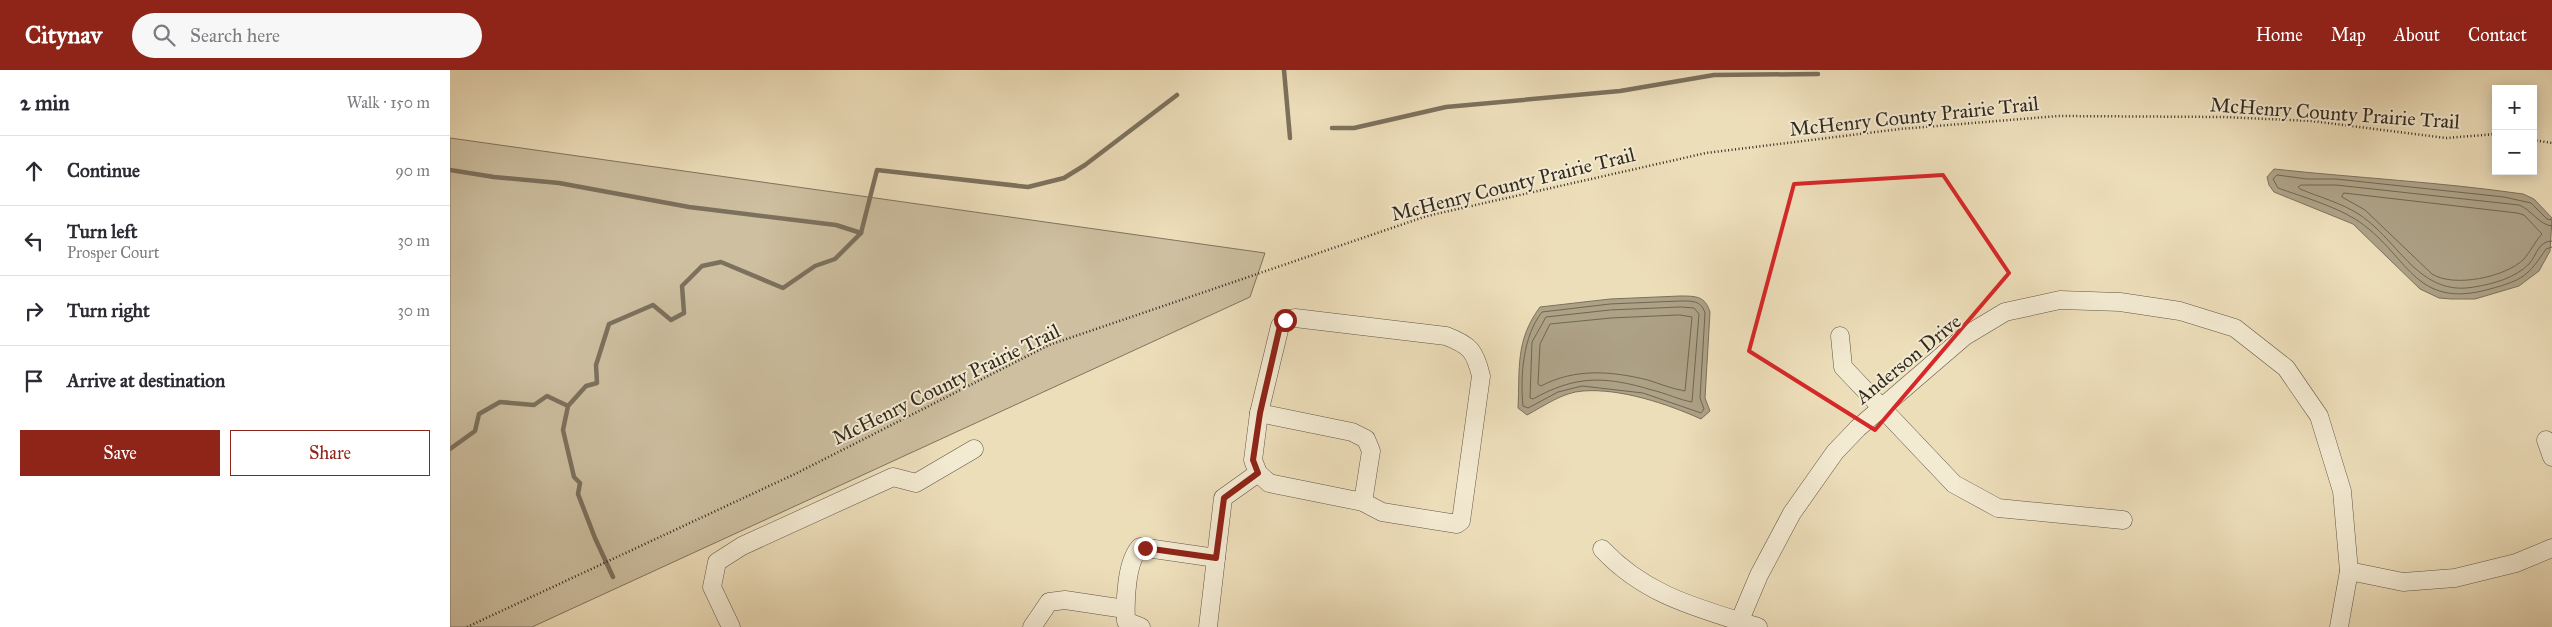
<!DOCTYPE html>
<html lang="en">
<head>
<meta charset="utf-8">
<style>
	:root { --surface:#fff; --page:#f7f7f7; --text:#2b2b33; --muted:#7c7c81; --line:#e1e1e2; --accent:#8f2418 }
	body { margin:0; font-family:"IM FELL Great Primer",serif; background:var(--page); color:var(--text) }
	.controls { position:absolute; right:15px; top:15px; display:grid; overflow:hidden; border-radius:0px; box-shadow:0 2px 12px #0003 }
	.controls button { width:45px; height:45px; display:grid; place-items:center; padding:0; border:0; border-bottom:1px solid var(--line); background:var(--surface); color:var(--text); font:25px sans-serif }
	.stop { position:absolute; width:15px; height:15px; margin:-11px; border:4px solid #8f2418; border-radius:50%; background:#fff }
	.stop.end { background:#8f2418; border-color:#fff; box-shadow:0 1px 5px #0008 }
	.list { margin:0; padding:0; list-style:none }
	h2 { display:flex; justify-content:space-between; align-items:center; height:65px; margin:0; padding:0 20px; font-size:21px }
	h2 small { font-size:16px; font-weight:400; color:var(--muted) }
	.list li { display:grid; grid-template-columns:32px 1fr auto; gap:15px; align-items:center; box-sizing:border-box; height:70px; padding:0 20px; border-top:1px solid var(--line) }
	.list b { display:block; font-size:19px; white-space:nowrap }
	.list p { margin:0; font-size:16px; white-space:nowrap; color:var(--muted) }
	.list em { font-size:16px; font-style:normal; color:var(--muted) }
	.actions { display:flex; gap:10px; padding:15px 20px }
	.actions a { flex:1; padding:11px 0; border:1px solid var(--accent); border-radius:0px; text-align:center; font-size:18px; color:var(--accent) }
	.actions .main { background:var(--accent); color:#fff }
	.icon { flex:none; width:28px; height:28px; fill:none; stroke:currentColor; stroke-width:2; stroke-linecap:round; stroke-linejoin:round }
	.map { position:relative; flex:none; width:2102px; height:557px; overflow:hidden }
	header { display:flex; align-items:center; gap:30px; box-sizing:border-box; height:70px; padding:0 25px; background:var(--accent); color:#fff }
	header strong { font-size:24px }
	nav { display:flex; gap:28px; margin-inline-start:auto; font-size:18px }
	.search { width:350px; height:45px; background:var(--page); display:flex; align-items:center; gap:12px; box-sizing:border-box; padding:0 18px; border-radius:28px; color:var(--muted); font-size:19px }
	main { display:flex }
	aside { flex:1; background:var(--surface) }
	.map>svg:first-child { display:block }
	.green { fill:#cdbfa0; stroke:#807460 }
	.water { fill:#ada186; stroke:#7c715d }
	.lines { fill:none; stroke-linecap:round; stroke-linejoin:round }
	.shore { stroke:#706653; stroke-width:1 }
	.stream { stroke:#7c715d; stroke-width:4.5 }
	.minor-casing { stroke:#615746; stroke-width:19 }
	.path { stroke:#322a20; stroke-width:2.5; stroke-dasharray:1 2.5; stroke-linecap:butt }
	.minor { stroke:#f3ead2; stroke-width:18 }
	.route { stroke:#8f2418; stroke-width:6 }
	.marked { fill:none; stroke:#d62828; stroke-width:4; stroke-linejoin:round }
	.labels { text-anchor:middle; stroke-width:4; stroke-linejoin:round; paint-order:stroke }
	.street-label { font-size:20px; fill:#322a20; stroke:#f3ead2 }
</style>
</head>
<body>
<header>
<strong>Citynav</strong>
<div class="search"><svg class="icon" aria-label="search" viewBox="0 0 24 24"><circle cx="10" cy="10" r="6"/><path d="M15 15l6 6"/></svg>Search here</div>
<nav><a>Home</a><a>Map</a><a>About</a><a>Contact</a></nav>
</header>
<main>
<aside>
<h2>2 min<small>Walk · 150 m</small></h2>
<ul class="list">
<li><svg class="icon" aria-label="ahead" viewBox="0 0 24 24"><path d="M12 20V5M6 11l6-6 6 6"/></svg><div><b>Continue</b></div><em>90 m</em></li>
<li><svg class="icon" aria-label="left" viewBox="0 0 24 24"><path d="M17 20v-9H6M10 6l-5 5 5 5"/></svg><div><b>Turn left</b><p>Prosper Court</p></div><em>30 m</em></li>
<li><svg class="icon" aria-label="right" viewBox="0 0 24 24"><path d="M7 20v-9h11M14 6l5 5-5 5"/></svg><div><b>Turn right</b></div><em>30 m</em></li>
<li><svg class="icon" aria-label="arrive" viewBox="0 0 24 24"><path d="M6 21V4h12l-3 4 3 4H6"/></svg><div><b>Arrive at destination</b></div></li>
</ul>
<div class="actions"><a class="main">Save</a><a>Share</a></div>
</aside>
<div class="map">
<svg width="2102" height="557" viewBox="0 0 2102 557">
	<rect width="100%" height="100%" fill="#eddeba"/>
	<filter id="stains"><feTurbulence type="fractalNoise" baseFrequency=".004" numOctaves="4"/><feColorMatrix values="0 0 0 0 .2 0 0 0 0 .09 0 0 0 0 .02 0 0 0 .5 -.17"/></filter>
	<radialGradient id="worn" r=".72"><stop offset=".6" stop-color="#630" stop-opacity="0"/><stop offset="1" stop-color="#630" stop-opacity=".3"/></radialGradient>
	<polygon class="green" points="0,68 815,183 800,227 82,557 0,557"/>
	<g class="water">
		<path d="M1824,99c83,9 166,13 249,25l11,5 18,19 -2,33 -11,20 -20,15 -44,13h-24l-12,-1 -19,-9 -67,-65 -79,-32 -5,-7 -2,-8z"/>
		<path d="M1230,226c16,0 25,0 30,16l-5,86 5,13 -9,8c-33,-15 -81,-31 -118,-28 -20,1 -39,15 -56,24l-9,-7c2,-40 -3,-67 22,-101l70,-8z"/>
	</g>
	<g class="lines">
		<g class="shore">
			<path d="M1894,123l173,20 7,2 18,19c-7,7 -11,17 -18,25 -18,18 -70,29 -92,15l-67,-64 -23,-13z"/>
			<path d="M2102,150l-5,-1 -16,-16 -27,-6 -168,-18h-29l-30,-4 -4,4 5,9c25,9 54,17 77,31 54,34 57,92 135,70 33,-9 38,-13 56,-40l6,-2"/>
			<path d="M2102,156c-13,-1 -20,-16 -33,-21l-183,-20h-35l-3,2 2,2c19,8 42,14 60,26 39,26 59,82 114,72 19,-3 41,-9 55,-23 8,-9 9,-23 23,-23"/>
			<path d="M1230,231c12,0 21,-1 25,12l-5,85 4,11 -3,4 -58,-20 -61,-7 -24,6 -30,16 -5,-2c-3,-30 0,-70 19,-94l68,-8z"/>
			<path d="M1231,237l13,1 5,6 -7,88c-12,-2 -27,-9 -40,-12 -47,-14 -76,-15 -119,9l-3,-1 2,-56 14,-25 64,-7z"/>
			<path d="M1230,245l12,2 -7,74c-12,-2 -25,-7 -37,-11 -37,-9 -73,-12 -107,6l-3,-2 2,-40 10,-20 61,-6z"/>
		</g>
		<g class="stream">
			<polyline points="834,0 840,68"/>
			<polyline points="882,58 904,58 996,37 1170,21 1264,5 1368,4"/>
			<polyline points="0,100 44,107 109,113 239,137 386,155 411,163"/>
			<polyline points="118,336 113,360 124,407 130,413 128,424 145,468 163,507"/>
			<polyline points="0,379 25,361 29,344 50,332 84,335 97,326 118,336 136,316 147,313 146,295 159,254 203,235 221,250 234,243 232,216 252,196 271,192 333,218 365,196 385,189 411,163 427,100 578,117 614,108 635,95 727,25"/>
		</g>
		<defs>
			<g id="minor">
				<polyline points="1390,266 1393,297 1504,414 1548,438 1673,450"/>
				<polyline points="2096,370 2102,387"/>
				<polyline points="808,403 819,413 913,432 921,381 916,369 902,362 809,343"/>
				<path d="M1152,479c44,47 96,59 156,78"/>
				<polyline points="1899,501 1953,512 2005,508 2066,493 2102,478"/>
				<polyline points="281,557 262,517 267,492 292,476 443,407 466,413 524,379"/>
				<polyline points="582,557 599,532 615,530 675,539"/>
				<path d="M691,557l-15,-6c-1,-20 0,-59 14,-74l76,11"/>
				<path d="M758,557l15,-129 35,-25 -5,-13 6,-47 21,-87 5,-6 10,-2 151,18c24,9 29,15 35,40l-20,145 -4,3 -75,-12 -19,-10"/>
				<polyline points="1287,557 1309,505 1342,443 1385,382 1408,358 1515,266 1555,242 1610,230 1670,232 1730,241 1785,258 1836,298 1869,346 1892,421 1899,501 1889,557"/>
			</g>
		</defs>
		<use href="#minor" class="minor-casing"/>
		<g class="path">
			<polyline points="2083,70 2102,73"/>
			<polyline points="17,557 347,403 599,275 977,146 1256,83 1450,59 1608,46 1773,47 1862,51 1996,68 2046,64"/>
		</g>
		<use href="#minor" class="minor"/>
	</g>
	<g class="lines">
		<polyline class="route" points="695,478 766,488 774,428 808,403 803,390 810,343 830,256 835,250"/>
	</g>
	<path class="marked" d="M1493,105l66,98 -134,157 -126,-79 45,-167z"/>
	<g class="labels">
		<g class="street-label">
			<text transform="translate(1885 43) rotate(4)" y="7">McHenry County Prairie Trail</text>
			<text transform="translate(1464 46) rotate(-6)" y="7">McHenry County Prairie Trail</text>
			<text transform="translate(1063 114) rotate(-14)" y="7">McHenry County Prairie Trail</text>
			<text transform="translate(1458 289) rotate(-39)" y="7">Anderson Drive</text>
			<text transform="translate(496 314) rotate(-26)" y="7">McHenry County Prairie Trail</text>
		</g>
	</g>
	<rect width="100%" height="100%" filter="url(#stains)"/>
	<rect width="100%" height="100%" fill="url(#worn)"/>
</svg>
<div class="controls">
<button>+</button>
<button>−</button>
</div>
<div class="stop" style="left:835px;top:250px"></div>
<div class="stop end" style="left:695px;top:478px"></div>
</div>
</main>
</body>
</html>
